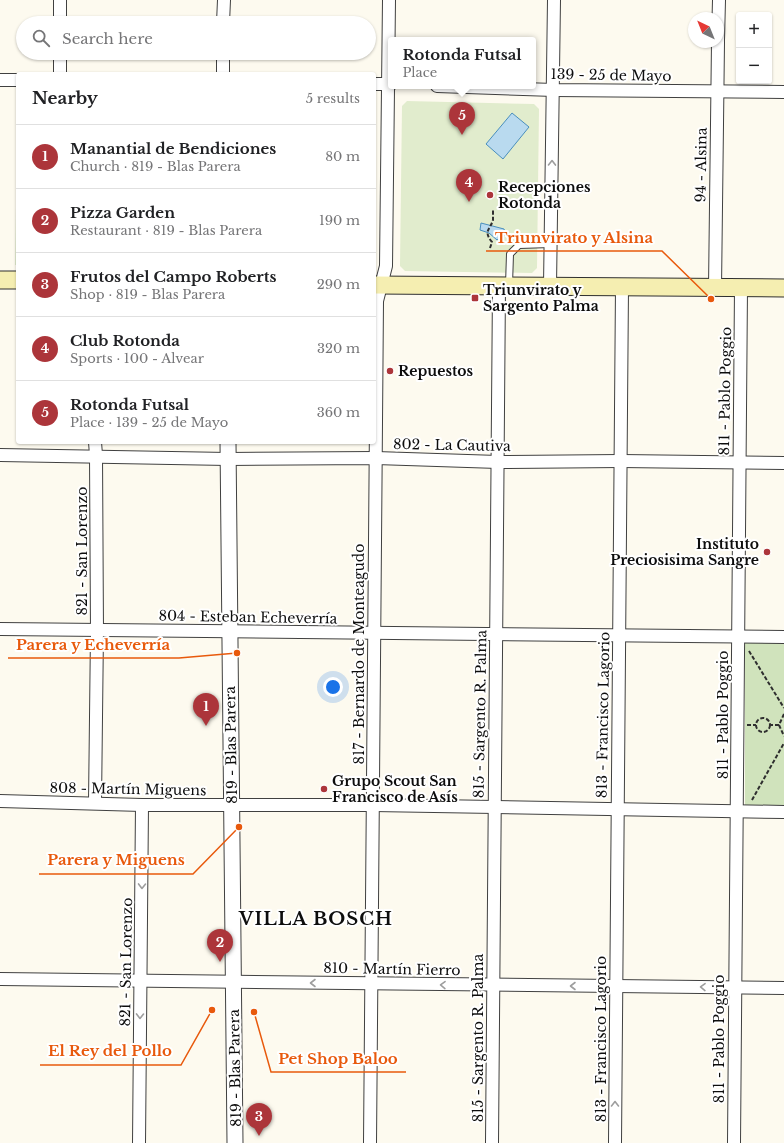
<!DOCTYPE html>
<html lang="en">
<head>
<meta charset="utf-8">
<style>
	:root { --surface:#fff; --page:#f6f6f6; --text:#202124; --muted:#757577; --line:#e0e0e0; --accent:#ac353a }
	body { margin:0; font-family:"Libre Baskerville",serif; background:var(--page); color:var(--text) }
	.controls { position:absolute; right:12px; top:12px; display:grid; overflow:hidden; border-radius:4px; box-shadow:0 1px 3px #0004 }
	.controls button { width:36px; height:36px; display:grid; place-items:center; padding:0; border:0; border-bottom:1px solid var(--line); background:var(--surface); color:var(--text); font:20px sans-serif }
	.compass { position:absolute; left:688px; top:12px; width:36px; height:36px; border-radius:50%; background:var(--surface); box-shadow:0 1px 3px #0004; rotate:317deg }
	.you { position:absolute; left:333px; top:687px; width:14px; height:14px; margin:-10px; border:3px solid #fff; border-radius:50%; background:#1a73e8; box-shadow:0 0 0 6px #1a73e833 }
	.badge { display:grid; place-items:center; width:26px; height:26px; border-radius:50%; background:var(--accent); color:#fff; font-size:13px; font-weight:700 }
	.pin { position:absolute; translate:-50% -33px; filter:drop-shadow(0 1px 2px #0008) }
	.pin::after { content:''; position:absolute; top:21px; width:14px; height:12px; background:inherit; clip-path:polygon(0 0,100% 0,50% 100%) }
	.popup { position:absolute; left:388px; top:37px; width:148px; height:52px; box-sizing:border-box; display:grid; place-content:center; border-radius:4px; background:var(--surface); filter:drop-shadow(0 1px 3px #0005); font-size:13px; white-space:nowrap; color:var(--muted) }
	.popup b { font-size:15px; color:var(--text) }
	.popup::after { content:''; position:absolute; left:50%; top:100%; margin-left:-8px; border:8px solid transparent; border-top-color:var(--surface) }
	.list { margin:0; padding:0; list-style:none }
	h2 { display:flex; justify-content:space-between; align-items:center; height:52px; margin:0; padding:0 16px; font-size:17px }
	h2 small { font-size:13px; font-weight:400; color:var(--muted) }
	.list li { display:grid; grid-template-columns:26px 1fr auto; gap:12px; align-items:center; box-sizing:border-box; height:64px; padding:0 16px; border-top:1px solid var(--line) }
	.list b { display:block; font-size:15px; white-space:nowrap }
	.list p { margin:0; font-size:13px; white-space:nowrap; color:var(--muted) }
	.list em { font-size:13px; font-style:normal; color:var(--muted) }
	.icon { flex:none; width:22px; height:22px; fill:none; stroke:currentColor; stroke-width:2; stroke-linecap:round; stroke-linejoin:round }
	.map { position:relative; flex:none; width:784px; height:1143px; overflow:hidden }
	.search { position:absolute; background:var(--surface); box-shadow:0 1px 3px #0004; left:16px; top:16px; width:360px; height:44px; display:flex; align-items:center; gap:10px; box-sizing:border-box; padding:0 14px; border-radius:22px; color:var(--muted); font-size:15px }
	.panel { position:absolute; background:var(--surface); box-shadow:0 1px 3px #0004; left:16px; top:72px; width:360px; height:372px; border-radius:4px }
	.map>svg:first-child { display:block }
	.green { fill:#d0e3bc }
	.pitch { fill:#e1eccd }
	.water { fill:#b9daef; stroke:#498ebd }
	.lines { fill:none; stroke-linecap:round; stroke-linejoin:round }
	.service-casing { stroke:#404040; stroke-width:8 }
	.minor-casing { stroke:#404040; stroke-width:14 }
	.tertiary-casing { stroke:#404040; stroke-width:17 }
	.secondary-casing { stroke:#2f2f2f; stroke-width:19 }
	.path { stroke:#2f2f2f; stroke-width:2; stroke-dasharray:4 2; stroke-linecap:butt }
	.service { stroke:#fff; stroke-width:6 }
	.minor { stroke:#fff; stroke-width:12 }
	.tertiary { stroke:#fff; stroke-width:15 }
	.secondary { stroke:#f5eeb1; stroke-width:17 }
	.oneway { stroke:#9e9e9e }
	.poi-dot { fill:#ac353a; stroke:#fff; stroke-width:1.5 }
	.labels { text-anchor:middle; stroke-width:4; stroke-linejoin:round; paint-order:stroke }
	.street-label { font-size:14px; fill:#0d0d0d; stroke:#fff }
	.poi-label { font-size:14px; font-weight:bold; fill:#0d0d0d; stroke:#fff; text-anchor:start }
	.district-label { font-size:18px; font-weight:bold; letter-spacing:1px; fill:#0d0d0d; stroke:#fff }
	.leader { fill:none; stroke:#e8590c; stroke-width:1.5 }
	.callout-dot { fill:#e8590c; stroke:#fff; stroke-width:1.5 }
	.callout-label { font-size:15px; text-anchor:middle; font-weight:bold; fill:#e8590c; stroke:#fff; stroke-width:4; stroke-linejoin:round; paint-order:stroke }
</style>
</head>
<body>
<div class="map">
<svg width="784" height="1143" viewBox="0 0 784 1143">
	<rect width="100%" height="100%" fill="#fdfaef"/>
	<rect class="green" x="745" y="643" width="39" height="163"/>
	<g class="pitch">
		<polygon points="407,101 534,104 539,109 537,268 532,273 405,271 400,266 402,106"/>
		<polygon points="16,207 18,207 18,265 15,265"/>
	</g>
	<g class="water">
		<polygon points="512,113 529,127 503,159 486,144"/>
		<polygon points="481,223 504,229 506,234 497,240 489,233 480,230"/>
	</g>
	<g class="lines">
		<defs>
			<polyline id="service" points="509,285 510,254 519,245 551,244"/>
			<g id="minor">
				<polyline points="60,23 60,0"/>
				<polyline points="223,23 224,0"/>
				<polyline points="718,40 719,0"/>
				<polyline points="60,74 60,53"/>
				<polyline points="223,74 223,53"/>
				<polyline points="0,80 18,80"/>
				<polyline points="374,84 391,84"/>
				<polyline points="437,86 554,90 784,92"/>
				<polyline points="550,286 554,0"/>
				<polyline points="715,288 718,42"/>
				<polyline points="95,442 96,455 97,631 95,803"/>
				<polyline points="0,455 228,459 376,458 498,462 621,461 784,463"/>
				<polyline points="0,629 784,637"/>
				<polyline points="0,801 142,805 373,805 784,812"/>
				<polyline points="0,979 784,988"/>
				<polyline points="139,1143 142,805"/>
				<polyline points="370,1143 377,301 386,266 389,0"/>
				<polyline points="492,1143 499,286"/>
				<polyline points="615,1143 622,287"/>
				<polyline points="734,1143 741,288"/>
			</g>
			<polyline id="tertiary" points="228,442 235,1143"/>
			<g id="secondary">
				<polyline points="0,280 18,280"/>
				<polyline points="374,285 784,288"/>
			</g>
		</defs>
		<use href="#service" class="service-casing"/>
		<use href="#minor" class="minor-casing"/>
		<use href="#tertiary" class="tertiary-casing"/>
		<use href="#secondary" class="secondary-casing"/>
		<g class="path">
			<path d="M490,248l2,-6c-9,-11 -2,-12 1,-22 0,-2 0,-7 0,-10"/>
			<polyline points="749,651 784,708"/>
			<polyline points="784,714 779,725 784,736"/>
			<circle cx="763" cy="725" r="7"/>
			<polyline points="747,725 756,725"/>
			<polyline points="769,725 779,725"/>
			<polyline points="752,800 784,743"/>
		</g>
		<use href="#service" class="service"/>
		<use href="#minor" class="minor"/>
		<use href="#tertiary" class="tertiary"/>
		<use href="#secondary" class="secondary"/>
	</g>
	<defs><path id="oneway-chevron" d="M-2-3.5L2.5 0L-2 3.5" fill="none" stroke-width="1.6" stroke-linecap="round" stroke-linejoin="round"/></defs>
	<g class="oneway">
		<use href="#oneway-chevron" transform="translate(552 163) rotate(-89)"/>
		<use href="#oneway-chevron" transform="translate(142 886) rotate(91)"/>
		<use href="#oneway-chevron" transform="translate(313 983) rotate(-180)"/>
		<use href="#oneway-chevron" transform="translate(443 985) rotate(-179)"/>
		<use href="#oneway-chevron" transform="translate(573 986) rotate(-180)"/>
		<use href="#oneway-chevron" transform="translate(703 987) rotate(-179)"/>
		<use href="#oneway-chevron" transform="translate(140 1016) rotate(91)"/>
		<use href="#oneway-chevron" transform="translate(615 1104) rotate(-90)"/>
	</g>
	<g class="poi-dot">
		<circle cx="490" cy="195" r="4"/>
		<rect x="471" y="294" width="8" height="8" rx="2"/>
		<circle cx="390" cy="371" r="4"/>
		<circle cx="767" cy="552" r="4"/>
		<circle cx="324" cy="789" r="4"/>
	</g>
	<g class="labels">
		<g class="street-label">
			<text transform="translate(611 75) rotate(1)" y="5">139 - 25 de Mayo</text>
			<text transform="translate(701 165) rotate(-89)" y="5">94 - Alsina</text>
			<text transform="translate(725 391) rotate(-89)" y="5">811 - Pablo Poggio</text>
			<text transform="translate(452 445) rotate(1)" y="5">802 - La Cautiva</text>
			<text transform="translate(82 551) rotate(-90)" y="5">821 - San Lorenzo</text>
			<text transform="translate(248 617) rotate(1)" y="5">804 - Esteban Echeverría</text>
			<text transform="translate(359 654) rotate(-90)" y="5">817 - Bernardo de Monteagudo</text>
			<text transform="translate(480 714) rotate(-89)" y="5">815 - Sargento R. Palma</text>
			<text transform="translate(603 715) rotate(-89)" y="5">813 - Francisco Lagorio</text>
			<text transform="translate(723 715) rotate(-90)" y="5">811 - Pablo Poggio</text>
			<text transform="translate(231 745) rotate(-91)" y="5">819 - Blas Parera</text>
			<text transform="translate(128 789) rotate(1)" y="5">808 - Martín Miguens</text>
			<text transform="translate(126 962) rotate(-89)" y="5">821 - San Lorenzo</text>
			<text transform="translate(392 969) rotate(1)" y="5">810 - Martín Fierro</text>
			<text transform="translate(478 1038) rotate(-90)" y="5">815 - Sargento R. Palma</text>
			<text transform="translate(601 1039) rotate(-90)" y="5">813 - Francisco Lagorio</text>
			<text transform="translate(719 1039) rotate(-90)" y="5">811 - Pablo Poggio</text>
			<text transform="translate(235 1068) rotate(-91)" y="5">819 - Blas Parera</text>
		</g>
		<g class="poi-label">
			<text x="498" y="192">Recepciones<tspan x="498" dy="16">Rotonda</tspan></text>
			<text x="483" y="295">Triunvirato y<tspan x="483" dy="16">Sargento Palma</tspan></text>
			<text x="398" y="376">Repuestos</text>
			<text x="759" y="549" text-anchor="end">Instituto<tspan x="759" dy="16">Preciosisima Sangre</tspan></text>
			<text x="332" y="786">Grupo Scout San<tspan x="332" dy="16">Francisco de Asís</tspan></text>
		</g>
		<g class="district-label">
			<text x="316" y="925">VILLA BOSCH</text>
		</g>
	</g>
	<path class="leader" d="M711 299L662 251H486M237 653L179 658H8M239 827L193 874H39M212 1010L181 1065H40M254 1012L271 1072H406"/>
	<g class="callout-dot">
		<circle cx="711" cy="299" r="4"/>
		<circle cx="237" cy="653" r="4"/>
		<circle cx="239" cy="827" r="4"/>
		<circle cx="212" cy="1010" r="4"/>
		<circle cx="254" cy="1012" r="4"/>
	</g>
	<g class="callout-label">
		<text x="574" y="243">Triunvirato y Alsina</text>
		<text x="93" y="650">Parera y Echeverría</text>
		<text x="116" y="865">Parera y Miguens</text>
		<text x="110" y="1056">El Rey del Pollo</text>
		<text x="338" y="1064">Pet Shop Baloo</text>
	</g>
</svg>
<div class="controls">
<button>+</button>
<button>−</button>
</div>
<svg class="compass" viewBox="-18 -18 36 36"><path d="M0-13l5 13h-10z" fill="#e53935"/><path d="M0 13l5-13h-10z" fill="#757577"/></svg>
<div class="you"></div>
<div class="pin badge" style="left:206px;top:726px">1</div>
<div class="pin badge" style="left:220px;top:962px">2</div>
<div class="pin badge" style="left:259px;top:1136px">3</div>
<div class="pin badge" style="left:469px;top:202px">4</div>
<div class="pin badge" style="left:462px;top:135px">5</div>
<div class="popup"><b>Rotonda Futsal</b>Place</div>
<div class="search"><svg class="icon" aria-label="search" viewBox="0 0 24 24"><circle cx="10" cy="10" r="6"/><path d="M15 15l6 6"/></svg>Search here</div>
<section class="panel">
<h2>Nearby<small>5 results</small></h2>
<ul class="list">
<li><span class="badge">1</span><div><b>Manantial de Bendiciones</b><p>Church · 819 - Blas Parera</p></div><em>80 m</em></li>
<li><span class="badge">2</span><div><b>Pizza Garden</b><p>Restaurant · 819 - Blas Parera</p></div><em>190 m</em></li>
<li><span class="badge">3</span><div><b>Frutos del Campo Roberts</b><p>Shop · 819 - Blas Parera</p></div><em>290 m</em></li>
<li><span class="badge">4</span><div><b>Club Rotonda</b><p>Sports · 100 - Alvear</p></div><em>320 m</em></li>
<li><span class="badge">5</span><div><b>Rotonda Futsal</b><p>Place · 139 - 25 de Mayo</p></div><em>360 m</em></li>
</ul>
</section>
</div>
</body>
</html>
